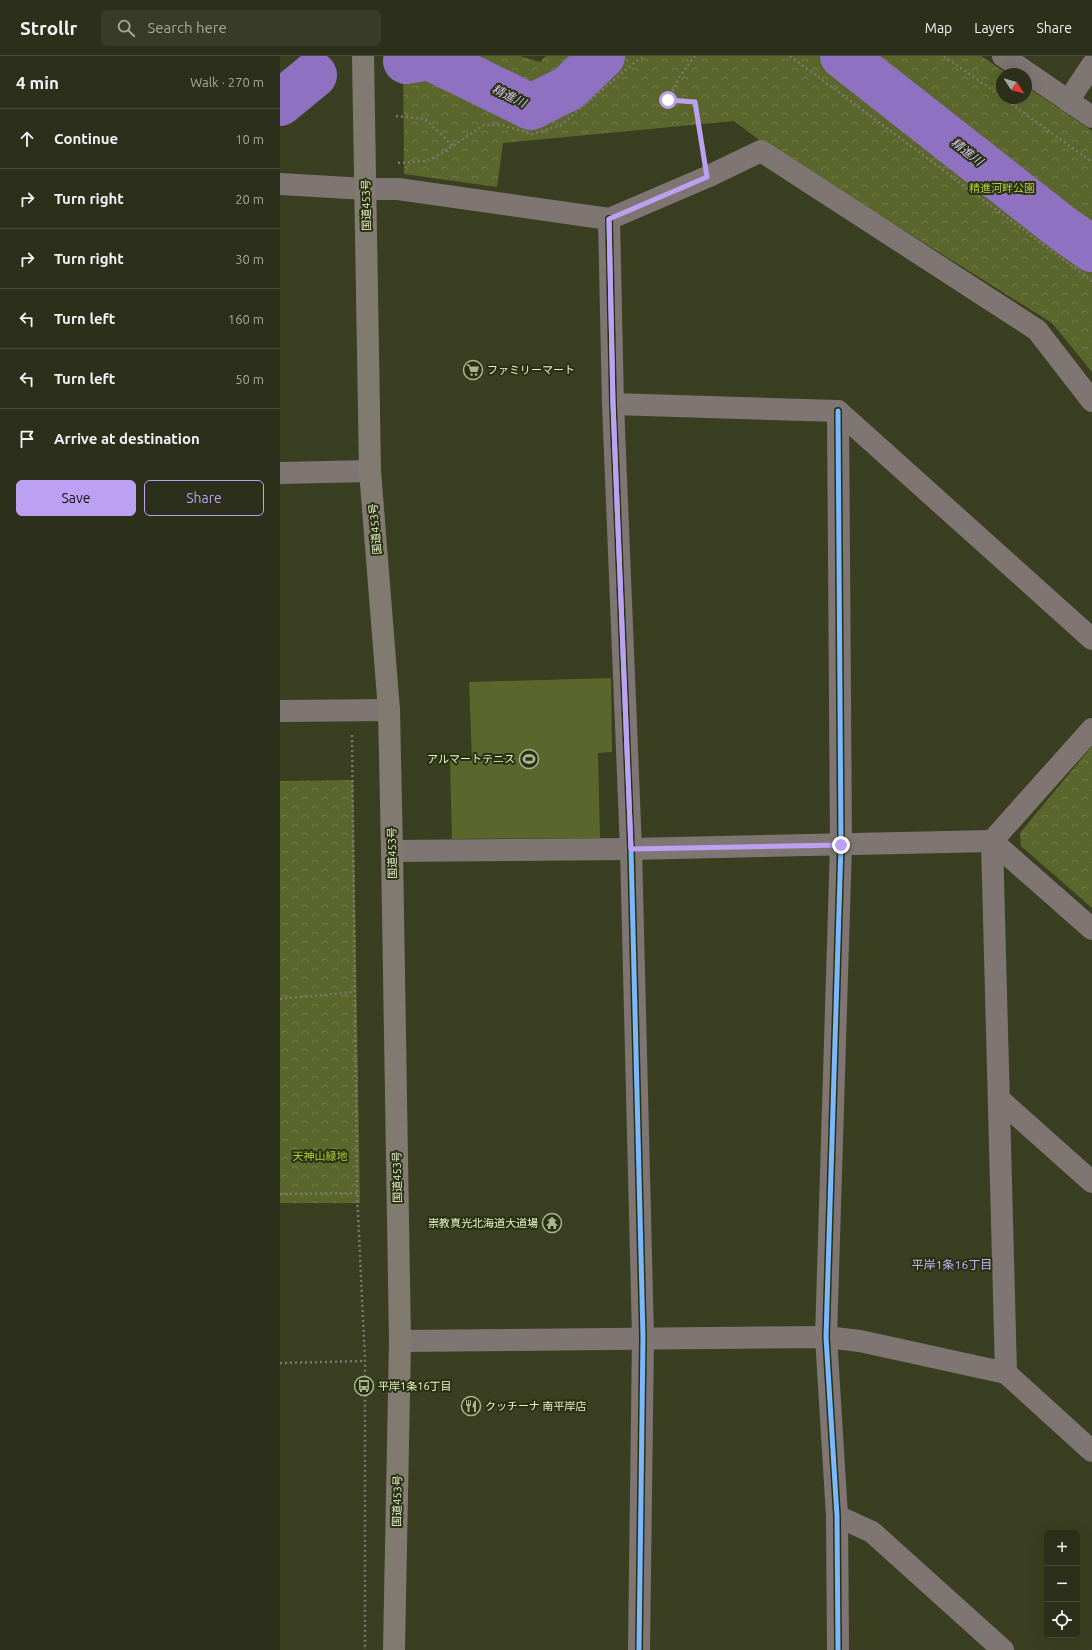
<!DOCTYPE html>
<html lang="en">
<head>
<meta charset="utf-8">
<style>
	:root { --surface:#2c2f19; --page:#383b26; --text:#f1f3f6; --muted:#a6a9a2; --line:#484a38; --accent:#bca0f2 }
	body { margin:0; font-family:Ubuntu,"Noto Sans JP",sans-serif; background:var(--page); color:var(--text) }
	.controls { position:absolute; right:12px; bottom:12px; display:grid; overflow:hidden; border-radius:6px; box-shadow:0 4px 16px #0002 }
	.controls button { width:36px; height:36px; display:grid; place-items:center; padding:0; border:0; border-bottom:1px solid var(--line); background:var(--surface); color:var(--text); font:20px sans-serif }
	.compass { position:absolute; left:716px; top:12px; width:36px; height:36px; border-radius:50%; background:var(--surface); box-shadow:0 4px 16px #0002; rotate:126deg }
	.stop { position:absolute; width:12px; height:12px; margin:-9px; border:3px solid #bca0f2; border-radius:50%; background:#fff }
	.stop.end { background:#bca0f2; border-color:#fff; box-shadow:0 1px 4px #0008 }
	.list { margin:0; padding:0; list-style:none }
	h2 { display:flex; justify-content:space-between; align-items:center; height:52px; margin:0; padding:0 16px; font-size:17px }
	h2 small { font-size:13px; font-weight:400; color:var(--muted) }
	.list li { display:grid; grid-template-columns:26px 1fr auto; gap:12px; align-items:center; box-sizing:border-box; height:60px; padding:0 16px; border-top:1px solid var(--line) }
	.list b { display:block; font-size:15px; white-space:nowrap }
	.list em { font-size:13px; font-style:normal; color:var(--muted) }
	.actions { display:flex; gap:8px; padding:12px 16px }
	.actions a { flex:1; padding:9px 0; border:1px solid var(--accent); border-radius:6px; text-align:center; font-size:14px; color:var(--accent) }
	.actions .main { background:var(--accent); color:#111 }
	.icon { flex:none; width:22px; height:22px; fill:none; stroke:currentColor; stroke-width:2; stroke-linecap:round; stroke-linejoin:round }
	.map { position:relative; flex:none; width:812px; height:1594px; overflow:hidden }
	header { display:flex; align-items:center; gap:24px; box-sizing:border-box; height:56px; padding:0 20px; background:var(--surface); border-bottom:1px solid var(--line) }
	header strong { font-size:19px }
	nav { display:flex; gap:22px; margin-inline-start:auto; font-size:14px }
	.search { width:280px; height:36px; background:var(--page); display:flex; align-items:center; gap:10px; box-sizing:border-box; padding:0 14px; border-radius:6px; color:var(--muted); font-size:15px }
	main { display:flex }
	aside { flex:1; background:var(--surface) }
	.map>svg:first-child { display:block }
	.green { fill:#5b662d }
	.park { fill:url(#park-crowns) }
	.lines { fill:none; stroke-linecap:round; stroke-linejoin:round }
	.river { stroke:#8f71c1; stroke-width:46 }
	.path { stroke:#7c786f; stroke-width:2.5; stroke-dasharray:2 3; stroke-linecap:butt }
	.street { stroke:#7f7674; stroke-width:22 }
	.highway { stroke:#817a71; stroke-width:22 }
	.cycleway-casing { stroke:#2a3012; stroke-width:8 }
	.cycleway { stroke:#7ab7fb; stroke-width:5 }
	.route { stroke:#bca0f2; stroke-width:5 }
	.labels { text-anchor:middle; stroke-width:4; stroke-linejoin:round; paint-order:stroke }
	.park-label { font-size:11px; fill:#b4cd3e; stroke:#2a3012 }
	.street-label { font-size:11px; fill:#e8f2cd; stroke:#2a3012 }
	.poi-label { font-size:11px; fill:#e8f2cd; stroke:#2a3012; text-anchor:start }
	.water-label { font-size:12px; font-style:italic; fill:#d6c8f7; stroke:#2a3012 }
	.neighbourhood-label { font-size:12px; fill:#c9b3f9; stroke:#2a3012 }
</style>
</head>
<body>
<header>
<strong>Strollr</strong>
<div class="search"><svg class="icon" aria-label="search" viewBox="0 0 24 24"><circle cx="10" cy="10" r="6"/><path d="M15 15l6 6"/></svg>Search here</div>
<nav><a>Map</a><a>Layers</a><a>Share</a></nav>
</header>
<main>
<aside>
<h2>4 min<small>Walk · 270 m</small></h2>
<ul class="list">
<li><svg class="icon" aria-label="ahead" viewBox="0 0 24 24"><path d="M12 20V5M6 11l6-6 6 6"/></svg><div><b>Continue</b></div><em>10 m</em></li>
<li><svg class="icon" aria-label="right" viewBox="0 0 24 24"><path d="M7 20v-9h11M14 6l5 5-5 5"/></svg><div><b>Turn right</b></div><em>20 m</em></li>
<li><svg class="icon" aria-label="right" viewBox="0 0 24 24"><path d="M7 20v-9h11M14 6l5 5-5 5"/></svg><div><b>Turn right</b></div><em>30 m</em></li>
<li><svg class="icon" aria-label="left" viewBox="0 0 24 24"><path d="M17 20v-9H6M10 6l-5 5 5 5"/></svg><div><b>Turn left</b></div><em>160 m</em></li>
<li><svg class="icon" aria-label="left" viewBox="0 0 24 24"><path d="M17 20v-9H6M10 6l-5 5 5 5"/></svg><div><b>Turn left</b></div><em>50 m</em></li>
<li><svg class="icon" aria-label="arrive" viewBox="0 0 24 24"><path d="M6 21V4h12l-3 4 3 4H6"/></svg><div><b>Arrive at destination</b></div></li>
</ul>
<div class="actions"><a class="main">Save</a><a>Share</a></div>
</aside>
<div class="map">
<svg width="812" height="1594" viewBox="0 0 812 1594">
	<defs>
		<pattern id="park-crowns" width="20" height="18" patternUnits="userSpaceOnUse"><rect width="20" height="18" fill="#5b662d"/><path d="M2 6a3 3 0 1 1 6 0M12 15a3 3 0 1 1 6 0" fill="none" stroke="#737c4a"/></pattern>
	</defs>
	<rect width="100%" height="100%" fill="#3a3f21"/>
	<polygon class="green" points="331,622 332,696 318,697 320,782 172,783 170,704 192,702 189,626"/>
	<g class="park">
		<polygon points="123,0 240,0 260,6 266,0 701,0 728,18 722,18 722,42 746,42 746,30 812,75 812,316 772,267 478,83 454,65 223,87 217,131 124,118"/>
		<polygon points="812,690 812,852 741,790 740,777"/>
		<polygon points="73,724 80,1147 0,1147 0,725"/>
	</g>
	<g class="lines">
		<g class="river">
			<polyline points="563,0 781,171 812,193"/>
			<polyline points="126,5 149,1 251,51 289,32 322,0"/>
			<polyline points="0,47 34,19"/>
		</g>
		<g class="path">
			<polyline points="415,0 400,20 388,44 415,45 423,95"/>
			<polyline points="510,0 812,225"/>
			<polyline points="664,0 722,41"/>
			<polyline points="723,42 812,106"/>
			<polyline points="116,60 145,63 173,90"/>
			<polyline points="118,107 145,105 161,98 204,69 222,69 252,78 281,69 355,6 365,0"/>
			<polyline points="72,679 77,1137 85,1305 85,1594"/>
			<polyline points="0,943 73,936"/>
			<polyline points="0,1138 77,1137"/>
			<polyline points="0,1307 85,1305"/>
		</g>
		<g class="street">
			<polyline points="723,0 812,61"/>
			<polyline points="788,45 812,9"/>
			<polyline points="0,128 86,133 118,133 329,163 427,121 481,95 757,274 812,345"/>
			<polyline points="329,163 333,348 351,793 363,1281 359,1594"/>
			<polyline points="333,348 558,355 812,583"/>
			<polyline points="558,355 561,789 546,1281 557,1460 558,1594"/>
			<polyline points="0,417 90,415"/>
			<polyline points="0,655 109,654"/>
			<polyline points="112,795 351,793 712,785 812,873"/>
			<polyline points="719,1043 812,1126"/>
			<polyline points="120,1285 546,1281 580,1285 726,1317 812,1395"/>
			<polyline points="726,1317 712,785 812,673"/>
			<polyline points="557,1460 592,1476 723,1594"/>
		</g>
		<polyline class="highway" points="83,0 90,415 109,654 112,795 120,1285 114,1594"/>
		<defs>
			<g id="cycleway">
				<polyline points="329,163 333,348 351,793 363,1281 359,1594"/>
				<polyline points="558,355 561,789 546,1281 557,1460 558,1594"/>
			</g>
		</defs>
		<use href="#cycleway" class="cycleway-casing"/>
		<use href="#cycleway" class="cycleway"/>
	</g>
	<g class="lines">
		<polyline class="route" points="388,44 415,46 427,121 329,163 333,348 351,793 561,789"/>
	</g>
	<defs>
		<symbol id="supermarket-ring" viewBox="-11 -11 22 22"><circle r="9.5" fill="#2a3012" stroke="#abb391" stroke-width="1.5"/><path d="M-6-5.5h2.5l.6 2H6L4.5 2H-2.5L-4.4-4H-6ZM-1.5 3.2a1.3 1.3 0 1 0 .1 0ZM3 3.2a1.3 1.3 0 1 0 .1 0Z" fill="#abb391"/></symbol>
		<symbol id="stadium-ring" viewBox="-11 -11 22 22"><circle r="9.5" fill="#2a3012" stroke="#abb391" stroke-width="1.5"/><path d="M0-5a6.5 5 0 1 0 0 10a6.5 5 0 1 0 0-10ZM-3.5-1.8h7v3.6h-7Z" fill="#abb391"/></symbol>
		<symbol id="temple-ring" viewBox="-11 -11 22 22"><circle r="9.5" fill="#2a3012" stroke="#abb391" stroke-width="1.5"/><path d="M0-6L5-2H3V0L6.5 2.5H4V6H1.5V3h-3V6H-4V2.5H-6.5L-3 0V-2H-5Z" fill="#abb391"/></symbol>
		<symbol id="bus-ring" viewBox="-11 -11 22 22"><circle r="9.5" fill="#2a3012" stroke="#abb391" stroke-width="1.5"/><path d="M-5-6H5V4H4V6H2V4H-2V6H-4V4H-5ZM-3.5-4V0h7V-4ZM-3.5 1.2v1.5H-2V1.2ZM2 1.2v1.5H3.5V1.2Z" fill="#abb391"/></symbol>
		<symbol id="restaurant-ring" viewBox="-11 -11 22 22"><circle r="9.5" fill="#2a3012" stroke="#abb391" stroke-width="1.5"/><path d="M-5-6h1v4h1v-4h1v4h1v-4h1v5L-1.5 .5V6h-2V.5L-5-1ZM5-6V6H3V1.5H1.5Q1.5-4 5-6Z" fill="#abb391"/></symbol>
	</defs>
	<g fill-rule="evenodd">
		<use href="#supermarket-ring" x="182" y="303" width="22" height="22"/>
		<use href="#stadium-ring" x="238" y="692" width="22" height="22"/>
		<use href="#temple-ring" x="261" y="1156" width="22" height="22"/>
		<use href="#bus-ring" x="73" y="1319" width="22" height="22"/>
		<use href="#restaurant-ring" x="180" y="1339" width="22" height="22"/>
	</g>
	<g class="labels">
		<g class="park-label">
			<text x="722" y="136">精進河畔公園</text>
			<text x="40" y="1104">天神山緑地</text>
		</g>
		<g class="street-label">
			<text transform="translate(86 149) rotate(-91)" y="4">国道453号</text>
			<text transform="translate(95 473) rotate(-95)" y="4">国道453号</text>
			<text transform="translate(112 797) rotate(-91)" y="4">国道453号</text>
			<text transform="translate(117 1121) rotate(-91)" y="4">国道453号</text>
			<text transform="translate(117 1445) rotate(-89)" y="4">国道453号</text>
		</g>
		<g class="poi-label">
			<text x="207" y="318">ファミリーマート</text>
			<text x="235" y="707" text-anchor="end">アルマートテニス</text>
			<text x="258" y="1171" text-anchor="end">崇教真光北海道大道場</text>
			<text x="98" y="1334">平岸1条16丁目</text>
			<text x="205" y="1354">クッチーナ 南平岸店</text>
		</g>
		<g class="water-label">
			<text transform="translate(229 40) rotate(26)" y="4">精進川</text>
			<text transform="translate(687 96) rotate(38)" y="4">精進川</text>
		</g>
		<g class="neighbourhood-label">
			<text x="672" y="1213">平岸1条16丁目</text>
		</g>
	</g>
</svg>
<div class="controls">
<button>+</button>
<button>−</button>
<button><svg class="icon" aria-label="locate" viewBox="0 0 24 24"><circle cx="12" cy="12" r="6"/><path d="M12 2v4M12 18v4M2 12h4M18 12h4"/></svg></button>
</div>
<svg class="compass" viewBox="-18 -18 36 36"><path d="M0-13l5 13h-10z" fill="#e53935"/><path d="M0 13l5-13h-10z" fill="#a6a9a2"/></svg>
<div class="stop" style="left:388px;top:44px"></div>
<div class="stop end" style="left:561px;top:789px"></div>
</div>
</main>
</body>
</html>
